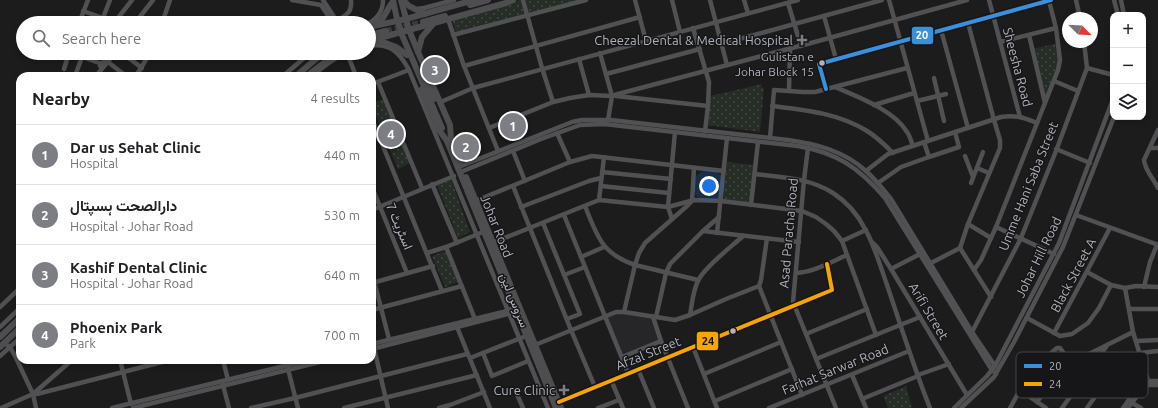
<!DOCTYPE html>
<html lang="en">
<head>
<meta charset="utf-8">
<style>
	:root { --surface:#fff; --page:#f6f6f6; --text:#202124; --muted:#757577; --line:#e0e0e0; --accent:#7c7e83 }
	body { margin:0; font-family:Ubuntu,Vazirmatn,sans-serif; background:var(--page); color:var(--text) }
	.controls { position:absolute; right:12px; top:12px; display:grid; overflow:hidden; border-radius:8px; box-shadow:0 2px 6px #0003 }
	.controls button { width:36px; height:36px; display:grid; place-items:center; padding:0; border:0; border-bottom:1px solid var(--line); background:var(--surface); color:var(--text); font:20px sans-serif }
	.compass { position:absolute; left:1062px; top:12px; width:36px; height:36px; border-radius:50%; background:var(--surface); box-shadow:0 2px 6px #0003; rotate:114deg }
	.you { position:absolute; left:709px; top:186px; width:14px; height:14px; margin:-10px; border:3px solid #fff; border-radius:50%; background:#1a73e8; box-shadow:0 0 0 6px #1a73e833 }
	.badge { display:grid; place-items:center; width:26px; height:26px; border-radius:50%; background:var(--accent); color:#fff; font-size:13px; font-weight:700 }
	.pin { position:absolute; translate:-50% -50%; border:2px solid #fff; box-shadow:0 1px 4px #0006 }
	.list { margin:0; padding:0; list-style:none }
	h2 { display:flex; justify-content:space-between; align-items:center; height:52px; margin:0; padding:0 16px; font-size:17px }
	h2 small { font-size:13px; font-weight:400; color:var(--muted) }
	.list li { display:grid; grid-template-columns:26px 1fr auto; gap:12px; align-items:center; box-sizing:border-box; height:60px; padding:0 16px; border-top:1px solid var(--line) }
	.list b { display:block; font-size:15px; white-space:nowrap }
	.list p { margin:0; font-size:13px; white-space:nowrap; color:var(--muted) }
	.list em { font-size:13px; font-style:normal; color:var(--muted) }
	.icon { flex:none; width:22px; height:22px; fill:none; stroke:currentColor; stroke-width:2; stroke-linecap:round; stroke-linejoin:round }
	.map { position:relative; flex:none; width:1158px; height:408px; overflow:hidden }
	.search { position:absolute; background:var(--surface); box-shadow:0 2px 6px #0003; left:16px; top:16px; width:360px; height:44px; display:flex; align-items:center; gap:10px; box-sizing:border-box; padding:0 14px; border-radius:22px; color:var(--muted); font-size:15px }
	.panel { position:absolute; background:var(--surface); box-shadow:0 2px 6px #0003; left:16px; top:72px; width:360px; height:292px; border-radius:12px }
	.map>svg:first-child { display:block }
	.built { fill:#262628 }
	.park { fill:url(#park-dots) }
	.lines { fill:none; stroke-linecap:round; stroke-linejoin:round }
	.major-tunnel { stroke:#393a3c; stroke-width:6; stroke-dasharray:6 3; stroke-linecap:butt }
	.minor { stroke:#515154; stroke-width:4.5 }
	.major { stroke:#4e4e50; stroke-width:6 }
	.major-bridge { stroke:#4e4e50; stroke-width:6 }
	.bus-1-casing { stroke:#161618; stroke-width:7 }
	.bus-2-casing { stroke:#161618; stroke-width:7 }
	.bus-1 { stroke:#3a90db; stroke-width:4 }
	.bus-2 { stroke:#f7a600; stroke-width:4 }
	.poi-dot { fill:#7c7e83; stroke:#161618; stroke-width:1.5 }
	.bus-dot { fill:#afb3bb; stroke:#161618; stroke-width:1.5 }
	.labels { text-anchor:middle; stroke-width:3; stroke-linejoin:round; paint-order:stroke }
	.bus-label { font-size:12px; fill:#afb3bb; stroke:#161618; text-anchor:end }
	.poi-label { font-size:13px; fill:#afb3bb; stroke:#161618; text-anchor:end }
	.street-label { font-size:13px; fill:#afb3bb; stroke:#161618 }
	.key { fill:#161618; stroke:#444549; stroke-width:1 }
	.key-label { font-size:11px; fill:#afb3bb }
	.line-badge { stroke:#161618; stroke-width:1.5 }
	.badge-label { font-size:11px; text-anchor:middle; font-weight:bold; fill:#fff }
	.pale-badge-label { font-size:11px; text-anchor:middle; font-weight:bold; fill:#111 }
</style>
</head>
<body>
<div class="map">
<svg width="1158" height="408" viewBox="0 0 1158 408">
	<defs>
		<pattern id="park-dots" width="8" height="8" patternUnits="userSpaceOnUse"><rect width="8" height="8" fill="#262c26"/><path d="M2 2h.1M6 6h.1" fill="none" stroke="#434844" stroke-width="1.8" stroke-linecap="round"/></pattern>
	</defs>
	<rect width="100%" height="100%" fill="#1c1c1c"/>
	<polygon class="built" points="617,312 652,316 660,342 623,357 607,317"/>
	<g class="park">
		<polygon points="520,0 522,0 526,14 456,34 452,19"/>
		<polygon points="526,0 581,0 529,14"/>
		<polygon points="1058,43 1060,60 1045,103 1032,49"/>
		<polygon points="762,84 761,88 764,87 760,132 707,125 710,96"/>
		<polygon points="383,99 410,163 398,169 372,106 372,103"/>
		<polygon points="727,162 754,165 750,203 723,200"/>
		<polygon points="451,179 470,232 458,238 437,185"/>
		<polygon points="445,251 458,282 445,287 432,256"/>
		<polygon points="1107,346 1085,375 1071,363"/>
		<polygon points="906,386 912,408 888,408 883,396"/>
	</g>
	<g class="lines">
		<polyline class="major-tunnel" points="386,31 423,22"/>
		<g class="minor">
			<polyline points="292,0 321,5 333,23"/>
			<polyline points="323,0 338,23"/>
			<polyline points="523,0 542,68 553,102"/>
			<polyline points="635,0 646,41"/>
			<polyline points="672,0 680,32"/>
			<polyline points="710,0 727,65"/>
			<polyline points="744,0 748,13"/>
			<polyline points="889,0 928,141"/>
			<polyline points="989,0 1020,117"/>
			<polyline points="1076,0 1080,18"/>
			<polyline points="1114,0 1118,15"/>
			<polyline points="1121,0 1124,15"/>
			<polyline points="788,3 801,46"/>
			<polyline points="417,9 424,8 454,0"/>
			<polyline points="83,11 103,18"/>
			<polyline points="824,16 836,59"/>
			<polyline points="448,19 464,66 498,151"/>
			<path d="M337,21c10,-7 15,-8 14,-21"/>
			<polyline points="79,23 88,0"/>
			<polyline points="101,23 110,0"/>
			<polyline points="114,23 132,0"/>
			<polyline points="135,23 153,0"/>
			<polyline points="162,23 170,0"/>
			<path d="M369,23c9,-5 14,-13 14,-23"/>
			<polyline points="693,28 709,82 708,106 705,131"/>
			<polyline points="941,30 968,128"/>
			<polyline points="453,35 586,0"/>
			<polyline points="1029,35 1045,103"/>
			<polyline points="1000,42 1056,28"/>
			<polyline points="721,44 882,0"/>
			<path d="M369,46c21,-4 31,7 40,24 47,112 92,226 139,338"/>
			<polyline points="71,53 102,64"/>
			<polyline points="122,53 142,68"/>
			<polyline points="347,53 356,76"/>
			<polyline points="600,53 612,96 608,120"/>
			<polyline points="130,59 136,53"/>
			<polyline points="579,59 589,95"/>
			<polyline points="108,62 126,76"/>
			<polyline points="100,66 111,53"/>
			<polyline points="464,66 640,17"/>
			<polyline points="1087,68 1113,75"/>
			<polyline points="64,69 69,53"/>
			<polyline points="606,74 700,49"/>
			<polyline points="75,76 82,57"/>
			<polyline points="96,76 115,53"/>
			<polyline points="136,76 150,53"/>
			<polyline points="232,76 233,75"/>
			<polyline points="283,76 310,53"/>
			<path d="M312,76c11,-9 22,-18 35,-23"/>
			<polyline points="934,78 944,121"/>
			<polyline points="1054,81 1078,91"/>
			<polyline points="378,82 422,188"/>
			<polyline points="372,84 409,70"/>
			<path d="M835,87c23,10 59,23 72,45 3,4 4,9 6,14"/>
			<polyline points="826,89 819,64 1050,0"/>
			<polyline points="789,91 790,49"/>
			<polyline points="616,96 708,106"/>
			<polyline points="443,101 473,88 798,0"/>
			<polyline points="917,101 946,94"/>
			<polyline points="874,105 914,93"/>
			<path d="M772,106c33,4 66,7 95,25 10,6 18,14 26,22"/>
			<polyline points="372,119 442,291"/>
			<polyline points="489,128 553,102 570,98 589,95 612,96 618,94 811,43 967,0"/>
			<path d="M1158,130l-14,30c1,11 10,19 14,28"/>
			<polyline points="557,133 570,162"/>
			<polyline points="770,138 774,90 803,92 815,92 907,68"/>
			<polyline points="808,148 804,180 793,302 836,408"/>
			<polyline points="1150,148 1158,148"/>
			<polyline points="1056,149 1090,163"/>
			<polyline points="513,151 525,181"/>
			<polyline points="965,156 973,177"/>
			<polyline points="929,157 959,147 955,132"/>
			<path d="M461,166l111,-44 10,-2h29l177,20c29,4 56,11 78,31 9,8 17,18 25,28l81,133 23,34"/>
			<polyline points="977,168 989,173"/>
			<path d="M463,171l78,-32 39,-14 24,-1 194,22c40,7 61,22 87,52l105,169 6,7"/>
			<path d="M866,171l22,-17 113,-37c14,-2 22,0 36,6"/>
			<polyline points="602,172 671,179"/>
			<path d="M755,174c26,3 55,4 78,19 14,9 25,22 32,36 9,15 16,39 22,56 14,41 27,83 43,123"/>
			<polyline points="878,183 901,167 929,157 924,142"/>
			<polyline points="971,183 983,152"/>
			<polyline points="432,184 457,243"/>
			<polyline points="513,186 571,330 595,387"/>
			<polyline points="601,186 669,193"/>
			<polyline points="372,187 407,273"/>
			<polyline points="599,200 604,157"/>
			<polyline points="473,202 570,162 592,156 724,171"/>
			<polyline points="751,205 758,142"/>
			<path d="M585,206c12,30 17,48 50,59l63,15"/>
			<polyline points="521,207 589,181 601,178"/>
			<polyline points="372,210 454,176"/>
			<polyline points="564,215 628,373"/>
			<polyline points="1076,215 1158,245"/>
			<polyline points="672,219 668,207 675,132"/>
			<polyline points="543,223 580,314 567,319"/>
			<polyline points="968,224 991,238"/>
			<polyline points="996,227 1054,254"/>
			<polyline points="703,231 799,242"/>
			<polyline points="717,233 727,138"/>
			<polyline points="767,238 761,280 759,286 802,395"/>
			<polyline points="842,241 866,230"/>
			<polyline points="492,243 599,200 668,207 694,200 721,201 802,211 816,217 826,224 834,231 842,241 876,335"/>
			<polyline points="873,243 877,247 891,269 967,395"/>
			<polyline points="446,247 475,319"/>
			<polyline points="960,248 968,224 1000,148 1000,140 994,120 968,23"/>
			<polyline points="960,248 991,297"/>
			<polyline points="427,253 446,247 483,232"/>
			<polyline points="581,257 604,247"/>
			<polyline points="931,263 960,248"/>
			<polyline points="891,269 920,254"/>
			<polyline points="974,270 981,260 996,227 1058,70 1060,60 1056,28 1049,1"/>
			<polyline points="1087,272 1111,285 1125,288 1136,286 1158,287"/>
			<polyline points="372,273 389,339"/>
			<path d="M796,273c18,-1 35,-11 51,-18"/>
			<polyline points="564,275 585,267"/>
			<polyline points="372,283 433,266"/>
			<polyline points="1144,287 1150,262 1157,245"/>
			<polyline points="1125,288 1133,332 1148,381"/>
			<polyline points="0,307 20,288"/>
			<polyline points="1130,309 1158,309"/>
			<polyline points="372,310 462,286"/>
			<polyline points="624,312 635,265 639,253 645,243 687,206 692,201 694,168"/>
			<path d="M690,315c2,-11 3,-26 9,-36 8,-14 32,-32 44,-43"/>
			<polyline points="653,317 661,341 688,408"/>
			<polyline points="656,317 666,273 670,264 703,231 719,217"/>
			<polyline points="1027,318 1060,336 1072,334 1088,323 1099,308 1111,285"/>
			<polyline points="0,327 20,308"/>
			<polyline points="457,327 490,408"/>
			<polyline points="972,332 1021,238 1056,151 1087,68 1084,42"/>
			<polyline points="1054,333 1110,228"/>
			<polyline points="806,334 867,309"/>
			<polyline points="1136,341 1158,340"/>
			<polyline points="4,343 10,347 16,358 33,394 36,408"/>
			<polyline points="372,344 503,312 514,308"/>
			<polyline points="535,345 616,312 624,312 675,320 690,315 726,299 759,286"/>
			<polyline points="693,347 717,408"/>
			<polyline points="374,348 388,408"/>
			<polyline points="372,349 516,312"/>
			<polyline points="483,353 492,376 528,361"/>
			<polyline points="0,356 20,338"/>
			<polyline points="622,357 661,341"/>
			<polyline points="470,358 526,336"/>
			<polyline points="816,359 920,317"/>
			<polyline points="120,360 131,404"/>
			<polyline points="223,360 228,380"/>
			<polyline points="288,369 298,408"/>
			<polyline points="638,369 654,408"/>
			<polyline points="704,374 781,342"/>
			<polyline points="852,375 866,408"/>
			<polyline points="918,375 949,364"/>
			<polyline points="611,380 623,408"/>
			<polyline points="223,385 229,408"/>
			<polyline points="1020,390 1046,408"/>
			<polyline points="516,392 523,408"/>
			<polyline points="33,394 37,394 170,360"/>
			<polyline points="862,399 918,376"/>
			<polyline points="715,401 792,369"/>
			<polyline points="559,402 832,290 827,264"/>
			<polyline points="1037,402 1045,391 1056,377 1071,363 1133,332"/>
			<polyline points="1132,403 1141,408"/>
			<polyline points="1,408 33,394 72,360"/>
			<polyline points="112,408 309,360"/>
			<polyline points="133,408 328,360"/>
			<polyline points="251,408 295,398 467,354"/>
			<polyline points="344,408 477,375"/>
			<polyline points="439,408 450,405 484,392"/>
			<polyline points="598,408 619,400"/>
			<polyline points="769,408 909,351"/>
			<polyline points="954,408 987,376 995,366 1059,243 1113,99"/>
			<polyline points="961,408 994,377 1014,342 1063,247 1114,117"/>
			<polyline points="1010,408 1020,390 1031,373 1051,353 1057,348 1060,348 1071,363 1085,375 1102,387"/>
			<polyline points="1062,408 1106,347"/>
			<polyline points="1087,408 1102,387 1123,362 1140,353 1158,351"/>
			<polyline points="1123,408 1141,383 1148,381 1158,381"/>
			<polyline points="1128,408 1144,387 1149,385 1158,385"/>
		</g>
		<g class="major">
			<polyline points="401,0 409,30 418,52 450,125 451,138 461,165"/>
			<polyline points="403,0 409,6 425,14"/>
			<polyline points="470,5 488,0"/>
			<polyline points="423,22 445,16"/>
			<polyline points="376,24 383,18 391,4"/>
			<polyline points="369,27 406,19 474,0"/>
			<polyline points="369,35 386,31"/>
			<polyline points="375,39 396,47 407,55"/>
			<polyline points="369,41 506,3 513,0"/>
			<polyline points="418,52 422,37 433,24"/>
			<polyline points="296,76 323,53"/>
			<polyline points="307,76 337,53"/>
			<polyline points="422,89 439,130 447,141 556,408"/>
			<polyline points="466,177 561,408"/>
			<polyline points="0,337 20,318"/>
			<polyline points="0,347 20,328"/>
		</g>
		<g class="major-bridge">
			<polyline points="393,0 397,19 402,35 442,128"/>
			<polyline points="425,78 434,99"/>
		</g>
		<defs>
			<polyline id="bus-1" points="826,89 819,64 1051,0"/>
			<polyline id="bus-2" points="559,402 832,290 827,264"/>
		</defs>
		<use href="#bus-1" class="bus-1-casing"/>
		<use href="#bus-2" class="bus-2-casing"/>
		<use href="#bus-1" class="bus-1"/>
		<use href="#bus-2" class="bus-2"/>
	</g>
	<g class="poi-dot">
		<path d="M800 34h4v4h4v4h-4v4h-4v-4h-4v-4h4z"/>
		<path d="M562 384h4v4h4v4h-4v4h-4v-4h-4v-4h4z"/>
	</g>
	<g class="bus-dot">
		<circle cx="822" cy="63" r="3.5"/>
		<circle cx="733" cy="331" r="3.5"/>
	</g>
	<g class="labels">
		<g class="bus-label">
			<text x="814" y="61">Gulistan e<tspan x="814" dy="15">Johar Block 15</tspan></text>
		</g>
		<g class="poi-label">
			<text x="793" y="45">Cheezal Dental &amp; Medical Hospital</text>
			<text x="555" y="395">Cure Clinic</text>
		</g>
		<g class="street-label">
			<text transform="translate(1018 67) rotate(75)" y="5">Sheesha Road</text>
			<text transform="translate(1028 186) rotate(-68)" y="5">Umme Hani Saba Street</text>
			<text transform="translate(400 226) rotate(67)" y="5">اسٹریٹ 7</text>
			<text transform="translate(497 226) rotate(68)" y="5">Johar Road</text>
			<text transform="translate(788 233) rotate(-85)" y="5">Asad Paracha Road</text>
			<text transform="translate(1038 257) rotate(-64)" y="5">Johar Hill Road</text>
			<text transform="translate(1073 275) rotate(-62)" y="5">Black Street A</text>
			<text transform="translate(515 300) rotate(68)" y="5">سروس لین</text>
			<text transform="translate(929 311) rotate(59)" y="5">Arifi Street</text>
			<text transform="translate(648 353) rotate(-22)" y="5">Afzal Street</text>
			<text transform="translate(835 369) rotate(-22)" y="5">Farhat Sarwar Road</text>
		</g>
	</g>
	<rect x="1016" y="352" width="132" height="46" rx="6" class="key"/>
	<rect x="1024" y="364" width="18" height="4" fill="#3a90db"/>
	<rect x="1024" y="382" width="18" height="4" fill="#f7a600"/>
	<g class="key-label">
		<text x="1049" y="370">20</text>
		<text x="1049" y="388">24</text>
	</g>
	<g class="line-badge">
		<rect x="911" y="26" width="23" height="19" rx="4" fill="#3a90db"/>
		<rect x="696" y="331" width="23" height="20" rx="4" fill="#f7a600"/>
	</g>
	<g class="badge-label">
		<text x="922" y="39">20</text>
	</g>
	<g class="pale-badge-label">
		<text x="708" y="345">24</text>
	</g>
</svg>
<div class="controls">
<button>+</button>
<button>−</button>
<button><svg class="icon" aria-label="layers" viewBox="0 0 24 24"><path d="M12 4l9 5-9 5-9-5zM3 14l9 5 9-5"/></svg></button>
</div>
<svg class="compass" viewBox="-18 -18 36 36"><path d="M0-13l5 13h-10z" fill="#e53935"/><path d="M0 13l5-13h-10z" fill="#757577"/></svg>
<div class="you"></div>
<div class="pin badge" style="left:513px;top:126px">1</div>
<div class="pin badge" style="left:466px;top:147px">2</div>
<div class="pin badge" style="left:435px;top:70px">3</div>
<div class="pin badge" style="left:391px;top:134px">4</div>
<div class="search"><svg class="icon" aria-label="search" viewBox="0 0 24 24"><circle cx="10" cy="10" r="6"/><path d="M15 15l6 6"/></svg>Search here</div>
<section class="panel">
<h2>Nearby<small>4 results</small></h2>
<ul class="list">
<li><span class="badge">1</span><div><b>Dar us Sehat Clinic</b><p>Hospital</p></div><em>440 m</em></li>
<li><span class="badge">2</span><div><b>دارالصحت ہسپتال</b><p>Hospital · Johar Road</p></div><em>530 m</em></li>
<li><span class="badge">3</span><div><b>Kashif Dental Clinic</b><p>Hospital · Johar Road</p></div><em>640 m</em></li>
<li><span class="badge">4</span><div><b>Phoenix Park</b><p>Park</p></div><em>700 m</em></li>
</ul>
</section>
</div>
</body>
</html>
